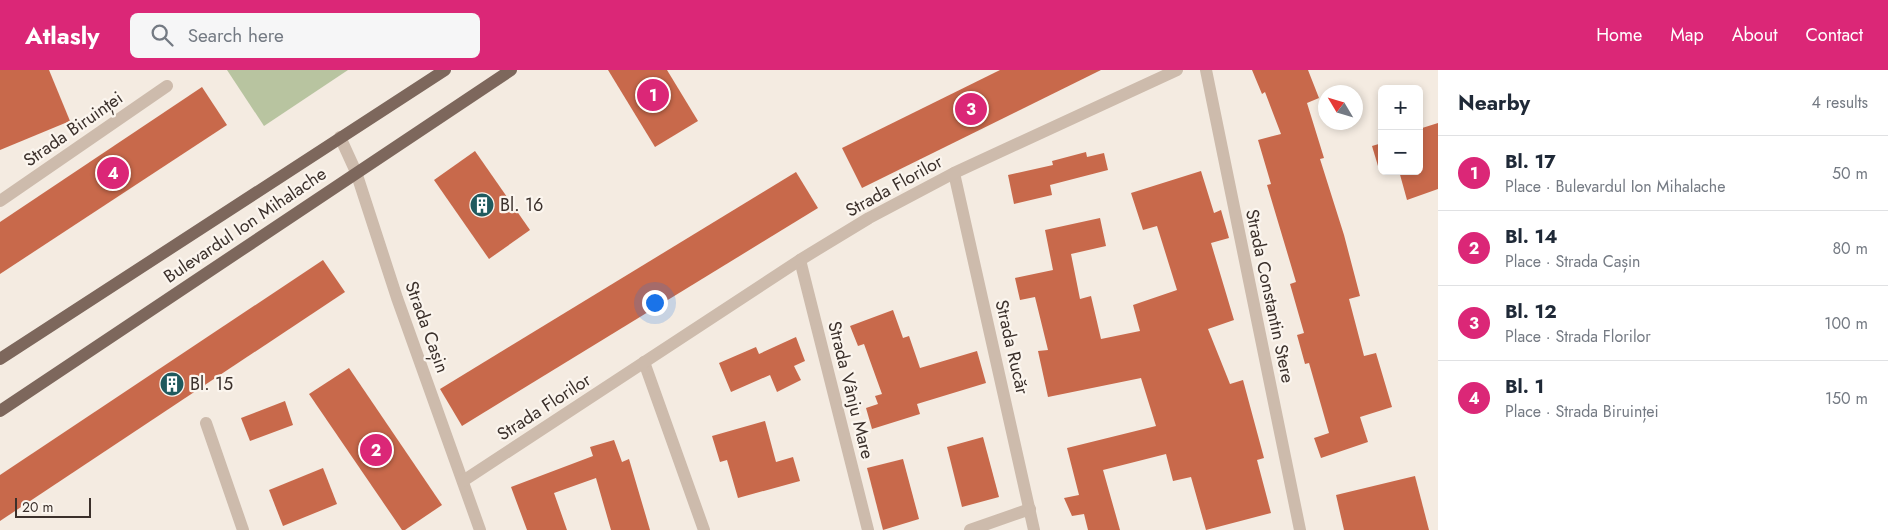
<!DOCTYPE html>
<html lang="en">
<head>
<meta charset="utf-8">
<style>
	:root { --surface:#fff; --page:#f6f6f7; --text:#1f2937; --muted:#747a83; --line:#e0e1e3; --accent:#db2777 }
	body { margin:0; font-family:Jost,sans-serif; background:var(--page); color:var(--text) }
	.controls { position:absolute; right:15px; top:15px; display:grid; overflow:hidden; border-radius:8px; box-shadow:0 2px 8px #0003 }
	.controls button { width:45px; height:45px; display:grid; place-items:center; padding:0; border:0; border-bottom:1px solid var(--line); background:var(--surface); color:var(--text); font:25px sans-serif }
	.compass { position:absolute; left:1318px; top:15px; width:45px; height:45px; border-radius:50%; background:var(--surface); box-shadow:0 2px 8px #0003; rotate:308deg }
	.scale { position:absolute; left:15px; bottom:12px; width:76px; box-sizing:border-box; padding-left:5px; border:2px solid #3b302b; border-top:0; font-size:14px; line-height:18px; white-space:nowrap; color:#3b302b; -webkit-text-stroke:4px #fbf5ee; paint-order:stroke }
	.you { position:absolute; left:654px; top:232px; width:18px; height:18px; margin:-12px; border:4px solid #fff; border-radius:50%; background:#1a73e8; box-shadow:0 0 0 8px #1a73e833 }
	.badge { display:grid; place-items:center; width:32px; height:32px; border-radius:50%; background:var(--accent); color:#fff; font-size:16px; font-weight:700 }
	.pin { position:absolute; translate:-50% -50%; border:2px solid #fff; box-shadow:0 1px 5px #0006 }
	.list { margin:0; padding:0; list-style:none }
	h2 { display:flex; justify-content:space-between; align-items:center; height:65px; margin:0; padding:0 20px; font-size:21px }
	h2 small { font-size:16px; font-weight:400; color:var(--muted) }
	.list li { display:grid; grid-template-columns:32px 1fr auto; gap:15px; align-items:center; box-sizing:border-box; height:75px; padding:0 20px; border-top:1px solid var(--line) }
	.list b { display:block; font-size:19px; white-space:nowrap }
	.list p { margin:0; font-size:16px; white-space:nowrap; color:var(--muted) }
	.list em { font-size:16px; font-style:normal; color:var(--muted) }
	.icon { flex:none; width:28px; height:28px; fill:none; stroke:currentColor; stroke-width:2; stroke-linecap:round; stroke-linejoin:round }
	.map { position:relative; flex:none; width:1438px; height:460px; overflow:hidden }
	header { display:flex; align-items:center; gap:30px; box-sizing:border-box; height:70px; padding:0 25px; background:var(--accent); color:#fff }
	header strong { font-size:24px }
	nav { display:flex; gap:28px; margin-inline-start:auto; font-size:18px }
	.search { width:350px; height:45px; background:var(--page); display:flex; align-items:center; gap:12px; box-sizing:border-box; padding:0 18px; border-radius:8px; color:var(--muted); font-size:19px }
	main { display:flex }
	aside { flex:1; background:var(--surface) }
	.map>svg:first-child { display:block }
	.green { fill:#b8c4a0 }
	.building { fill:#c8694b }
	.lines { fill:none; stroke-linecap:round; stroke-linejoin:round }
	.minor { stroke:#cdbbac; stroke-width:12 }
	.primary { stroke:#7d675c; stroke-width:12 }
	.labels { text-anchor:middle; stroke-width:4.5; stroke-linejoin:round; paint-order:stroke }
	.street-label { font-size:18px; fill:#3b302b; stroke:#fbf5ee }
	.poi-label { font-size:18px; fill:#3b302b; stroke:#fbf5ee; text-anchor:start }
</style>
</head>
<body>
<header>
<strong>Atlasly</strong>
<div class="search"><svg class="icon" aria-label="search" viewBox="0 0 24 24"><circle cx="10" cy="10" r="6"/><path d="M15 15l6 6"/></svg>Search here</div>
<nav><a>Home</a><a>Map</a><a>About</a><a>Contact</a></nav>
</header>
<main>
<div class="map">
<svg width="1438" height="460" viewBox="0 0 1438 460">
	<rect width="100%" height="100%" fill="#f4ebe1"/>
	<polygon class="green" points="227,0 348,0 264,56"/>
	<g class="building">
		<polygon points="0,0 49,0 70,51 0,80"/>
		<polygon points="608,0 667,0 698,51 655,77"/>
		<polygon points="1000,0 1101,0 862,118 842,78"/>
		<polygon points="1252,0 1308,0 1319,28 1307,33 1324,88 1320,89 1344,165 1360,226 1349,229 1364,286 1376,283 1392,337 1360,347 1368,372 1321,388 1314,368 1329,363 1309,293 1305,294 1297,265 1304,263 1290,214 1296,212 1267,115 1271,114 1258,70 1281,64 1265,22 1262,24"/>
		<polygon points="202,17 227,55 0,204 0,152"/>
		<polygon points="1438,53 1438,119 1407,130 1399,101 1419,101 1419,59"/>
		<polygon points="1382,73 1382,95 1378,96 1372,76"/>
		<polygon points="475,81 530,160 489,189 434,110"/>
		<polygon points="1086,82 1087,87 1104,83 1108,100 1050,115 1052,125 1014,134 1008,105 1053,95 1052,91"/>
		<polygon points="1201,101 1214,143 1221,140 1229,168 1211,173 1234,250 1208,259 1230,314 1243,310 1264,388 1257,390 1271,443 1206,460 1191,407 1173,411 1166,384 1103,400 1120,460 1088,460 1084,444 1072,446 1064,428 1079,425 1067,378 1156,356 1141,308 1048,327 1038,281 1048,280 1035,227 1020,230 1015,208 1053,200 1045,160 1100,148 1106,176 1071,184 1080,229 1091,226 1101,269 1140,261 1133,235 1177,220 1157,156 1143,160 1131,123"/>
		<polygon points="796,102 818,138 462,356 440,319"/>
		<polygon points="323,190 345,222 0,451 0,405"/>
		<polygon points="893,240 903,268 909,266 920,298 977,281 986,313 917,334 920,344 872,359 866,338 878,334 875,326 882,324 864,274 858,276 850,256"/>
		<polygon points="796,267 805,291 794,296 801,310 777,322 770,305 731,322 719,293 756,277 759,284"/>
		<polygon points="349,298 442,435 405,460 402,460 309,324"/>
		<polygon points="285,331 293,355 250,371 241,348"/>
		<polygon points="765,351 776,392 793,387 800,411 738,428 727,390 720,392 712,366"/>
		<polygon points="983,367 999,427 962,437 947,377"/>
		<polygon points="614,370 622,392 629,389 650,460 611,460 596,408 554,423 567,460 527,460 511,417 593,386 590,377"/>
		<polygon points="903,389 919,449 883,460 867,398"/>
		<polygon points="323,398 337,434 283,456 269,420"/>
		<polygon points="1415,406 1429,460 1344,460 1336,425"/>
	</g>
	<g class="lines">
		<g class="minor">
			<polyline points="1206,0 1300,460"/>
			<polyline points="340,67 356,102 397,228 480,460"/>
			<polyline points="954,103 1034,460"/>
			<polyline points="0,131 167,16"/>
			<polyline points="800,190 868,460"/>
			<polyline points="644,292 704,460"/>
			<polyline points="206,353 243,460"/>
			<polyline points="463,411 800,190 869,148 954,103 1177,0"/>
			<polyline points="970,460 1030,439"/>
		</g>
		<g class="primary">
			<polyline points="0,289 445,0"/>
			<polyline points="0,341 511,0"/>
		</g>
	</g>
	<defs>
		<symbol id="building-disc" viewBox="-11 -11 22 22"><circle r="9.5" fill="#1f5a5e" stroke="#fbf5ee"/><path d="M-4-6H4V6H1V3H-1V6H-4ZM-2.5-4.3h1.7v1.8h-1.7ZM.8-4.3h1.7v1.8H.8ZM-2.5-1h1.7V.8h-1.7ZM.8-1h1.7V.8H.8Z" fill="#fff"/></symbol>
	</defs>
	<g fill-rule="evenodd">
		<use href="#building-disc" x="468" y="121" width="28" height="28"/>
		<use href="#building-disc" x="158" y="300" width="28" height="28"/>
	</g>
	<g class="labels">
		<g class="street-label">
			<text transform="translate(73 59) rotate(-35)" y="6">Strada Biruinței</text>
			<text transform="translate(894 116) rotate(-29)" y="6">Strada Florilor</text>
			<text transform="translate(245 155) rotate(-34)" y="6">Bulevardul Ion Mihalache</text>
			<text transform="translate(1270 226) rotate(78)" y="6">Strada Constantin Stere</text>
			<text transform="translate(427 257) rotate(70)" y="6">Strada Cașin</text>
			<text transform="translate(1012 277) rotate(77)" y="6">Strada Rucăr</text>
			<text transform="translate(851 320) rotate(76)" y="6">Strada Vânju Mare</text>
			<text transform="translate(544 337) rotate(-33)" y="6">Strada Florilor</text>
		</g>
		<g class="poi-label">
			<text x="500" y="141">Bl. 16</text>
			<text x="190" y="320">Bl. 15</text>
		</g>
	</g>
</svg>
<div class="controls">
<button>+</button>
<button>−</button>
</div>
<svg class="compass" viewBox="-18 -18 36 36"><path d="M0-13l5 13h-10z" fill="#e53935"/><path d="M0 13l5-13h-10z" fill="#747a83"/></svg>
<div class="scale">20 m</div>
<div class="you"></div>
<div class="pin badge" style="left:653px;top:25px">1</div>
<div class="pin badge" style="left:376px;top:380px">2</div>
<div class="pin badge" style="left:971px;top:39px">3</div>
<div class="pin badge" style="left:113px;top:103px">4</div>
</div>
<aside>
<h2>Nearby<small>4 results</small></h2>
<ul class="list">
<li><span class="badge">1</span><div><b>Bl. 17</b><p>Place · Bulevardul Ion Mihalache</p></div><em>50 m</em></li>
<li><span class="badge">2</span><div><b>Bl. 14</b><p>Place · Strada Cașin</p></div><em>80 m</em></li>
<li><span class="badge">3</span><div><b>Bl. 12</b><p>Place · Strada Florilor</p></div><em>100 m</em></li>
<li><span class="badge">4</span><div><b>Bl. 1</b><p>Place · Strada Biruinței</p></div><em>150 m</em></li>
</ul>
</aside>
</main>
</body>
</html>
